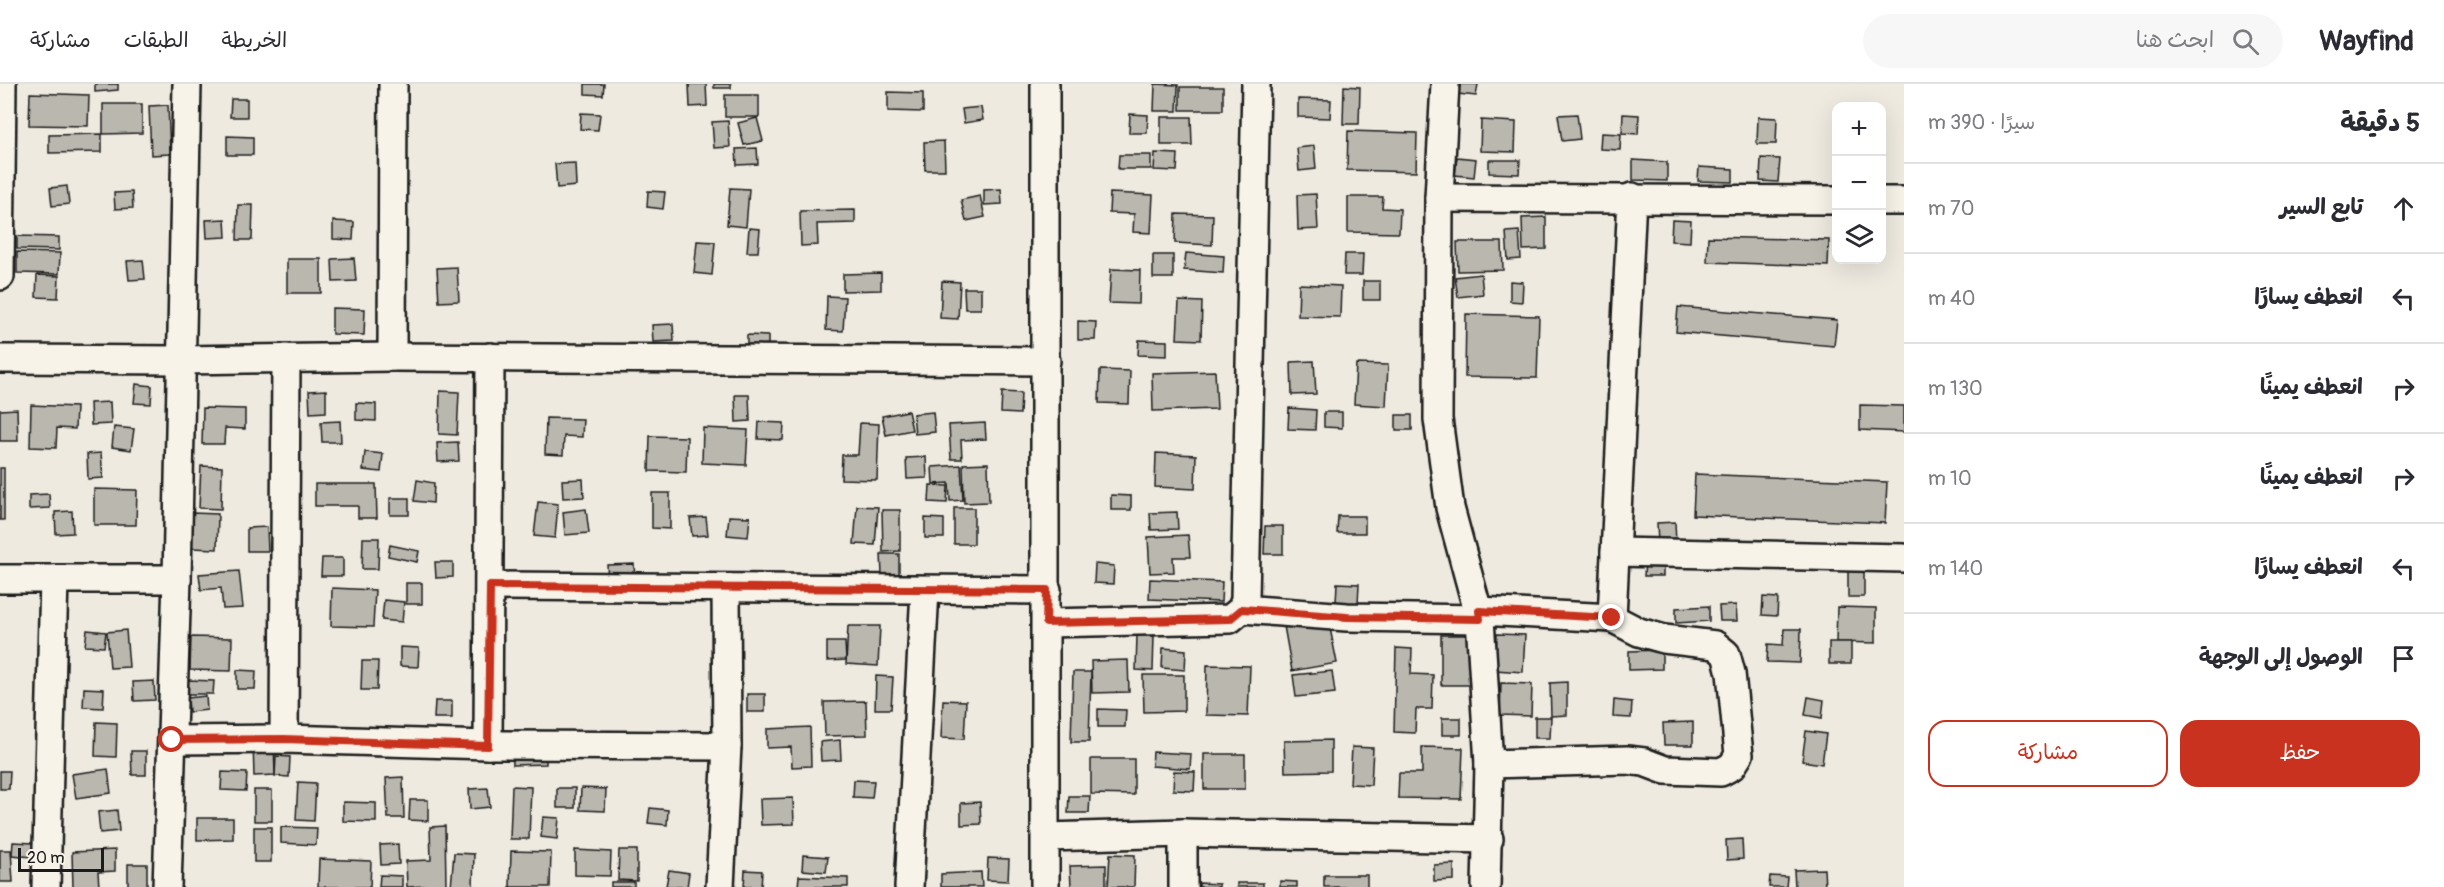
<!DOCTYPE html>
<html lang="ar">
<head>
<meta charset="utf-8">
<style>
	:root { --surface:#fff; --page:#f7f7f7; --text:#2b2b33; --muted:#7c7c81; --line:#e1e1e2; --accent:#c8321e }
	body { margin:0; font-family:Pangolin,"Playpen Sans Arabic",sans-serif; background:var(--page); color:var(--text); direction:rtl }
	.controls { position:absolute; right:18px; top:18px; display:grid; overflow:hidden; border-radius:12px; box-shadow:0 6px 24px #0002 }
	.controls button { width:54px; height:54px; display:grid; place-items:center; padding:0; border:0; border-bottom:2px solid var(--line); background:var(--surface); color:var(--text); font:30px sans-serif }
	.scale { position:absolute; left:18px; bottom:15px; width:86px; box-sizing:border-box; padding-left:6px; border:3px solid #1c1c1c; border-top:0; font-size:16px; line-height:21px; white-space:nowrap; color:#1c1c1c; -webkit-text-stroke:4px #f7f3e8; paint-order:stroke }
	.stop { position:absolute; width:18px; height:18px; margin:-14px; border:4px solid #c8321e; border-radius:50%; background:#fff }
	.stop.end { background:#c8321e; border-color:#fff; box-shadow:0 2px 6px #0008 }
	.list { margin:0; padding:0; list-style:none }
	h2 { display:flex; justify-content:space-between; align-items:center; height:78px; margin:0; padding:0 24px; font-size:26px }
	h2 small { font-size:20px; font-weight:400; color:var(--muted) }
	.list li { display:grid; grid-template-columns:39px 1fr auto; gap:18px; align-items:center; box-sizing:border-box; height:90px; padding:0 24px; border-top:2px solid var(--line) }
	.list b { display:block; font-size:22px; white-space:nowrap }
	.list em { font-size:20px; font-style:normal; color:var(--muted) }
	.actions { display:flex; gap:12px; padding:18px 24px }
	.actions a { flex:1; padding:14px 0; border:2px solid var(--accent); border-radius:18px; text-align:center; font-size:21px; color:var(--accent) }
	.actions .main { background:var(--accent); color:#fff }
	.icon { flex:none; width:33px; height:33px; fill:none; stroke:currentColor; stroke-width:2; stroke-linecap:round; stroke-linejoin:round }
	.map { position:relative; flex:none; width:1904px; height:803px; overflow:hidden; direction:ltr }
	header { display:flex; align-items:center; gap:36px; box-sizing:border-box; height:84px; padding:0 30px; background:var(--surface); border-bottom:2px solid var(--line) }
	header strong { font-size:28px }
	nav { display:flex; gap:33px; margin-inline-start:auto; font-size:21px }
	.search { width:420px; height:54px; background:var(--page); display:flex; align-items:center; gap:15px; box-sizing:border-box; padding:0 21px; border-radius:33px; color:var(--muted); font-size:22px }
	main { display:flex }
	aside { flex:1; background:var(--surface) }
	.map>svg:first-child { display:block }
	.building { fill:#bab7af; stroke:#1c1c1c; stroke-width:1.5 }
	.lines { fill:none; stroke-linecap:round; stroke-linejoin:round }
	.street-casing { stroke:#1c1c1c; stroke-width:32 }
	.street { stroke:#f7f3e8; stroke-width:27 }
	.route { stroke:#c8321e; stroke-width:8 }
</style>
</head>
<body>
<header>
<strong>Wayfind</strong>
<div class="search"><svg class="icon" aria-label="search" viewBox="0 0 24 24"><circle cx="10" cy="10" r="6"/><path d="M15 15l6 6"/></svg>ابحث هنا</div>
<nav><a>الخريطة</a><a>الطبقات</a><a>مشاركة</a></nav>
</header>
<main>
<aside>
<h2>5 دقيقة<small>سيرًا · 390 m</small></h2>
<ul class="list">
<li><svg class="icon" aria-label="ahead" viewBox="0 0 24 24"><path d="M12 20V5M6 11l6-6 6 6"/></svg><div><b>تابع السير</b></div><em>70 m</em></li>
<li><svg class="icon" aria-label="left" viewBox="0 0 24 24"><path d="M17 20v-9H6M10 6l-5 5 5 5"/></svg><div><b>انعطف يسارًا</b></div><em>40 m</em></li>
<li><svg class="icon" aria-label="right" viewBox="0 0 24 24"><path d="M7 20v-9h11M14 6l5 5-5 5"/></svg><div><b>انعطف يمينًا</b></div><em>130 m</em></li>
<li><svg class="icon" aria-label="right" viewBox="0 0 24 24"><path d="M7 20v-9h11M14 6l5 5-5 5"/></svg><div><b>انعطف يمينًا</b></div><em>10 m</em></li>
<li><svg class="icon" aria-label="left" viewBox="0 0 24 24"><path d="M17 20v-9H6M10 6l-5 5 5 5"/></svg><div><b>انعطف يسارًا</b></div><em>140 m</em></li>
<li><svg class="icon" aria-label="arrive" viewBox="0 0 24 24"><path d="M6 21V4h12l-3 4 3 4H6"/></svg><div><b>الوصول إلى الوجهة</b></div></li>
</ul>
<div class="actions"><a class="main">حفظ</a><a>مشاركة</a></div>
</aside>
<div class="map">
<svg width="1904" height="803" viewBox="0 0 1904 803">
	<rect width="100%" height="100%" fill="#eeeae0"/>
	<filter id="ink" filterUnits="userSpaceOnUse"><feTurbulence type="fractalNoise" baseFrequency=".0167" numOctaves="2"/><feDisplacementMap in="SourceGraphic" scale="12" xChannelSelector="R" yChannelSelector="G"/><feConvolveMatrix kernelMatrix="1 2 1 2 8 2 1 2 1" color-interpolation-filters="sRGB"/></filter>
	<g filter="url(#ink)">
		<g class="building">
			<polygon points="95,0 118,0 118,6 95,8"/>
			<polygon points="585,0 604,0 603,11 585,10"/>
			<polygon points="689,0 706,0 707,22 690,23"/>
			<rect x="714" y="0" width="17" height="4"/>
			<polygon points="1155,0 1178,1 1177,27 1154,27"/>
			<polygon points="1459,0 1478,0 1476,12 1458,10"/>
			<polygon points="1344,2 1360,3 1359,40 1343,40"/>
			<rect x="1180" y="3" width="43" height="23"/>
			<polygon points="888,8 923,9 923,28 888,27"/>
			<polygon points="30,9 89,11 88,42 29,41"/>
			<rect x="725" y="11" width="34" height="22"/>
			<polygon points="231,15 247,15 247,33 230,33"/>
			<polygon points="1298,15 1331,16 1330,34 1298,33"/>
			<polygon points="103,20 142,20 142,49 103,50"/>
			<polygon points="168,21 170,70 151,71 149,22"/>
			<polygon points="981,23 983,36 964,39 962,25"/>
			<polygon points="581,29 600,30 598,46 580,45"/>
			<polygon points="1130,30 1148,31 1147,49 1129,49"/>
			<polygon points="1577,30 1580,55 1562,57 1558,31"/>
			<polygon points="1623,30 1639,31 1638,50 1622,49"/>
			<polygon points="1161,33 1191,33 1192,61 1161,61"/>
			<polygon points="1758,33 1777,34 1776,60 1757,60"/>
			<polygon points="757,34 763,57 744,61 738,39"/>
			<polygon points="1481,36 1516,38 1515,68 1480,67"/>
			<polygon points="728,37 730,63 714,64 712,38"/>
			<polygon points="1348,47 1417,49 1416,88 1347,86"/>
			<polygon points="1601,49 1621,50 1620,66 1600,65"/>
			<polygon points="102,50 102,68 49,69 49,51"/>
			<polygon points="227,52 253,53 253,71 227,71"/>
			<polygon points="944,57 945,86 925,86 924,58"/>
			<polygon points="1314,62 1316,85 1299,87 1297,64"/>
			<polygon points="757,64 758,80 737,81 736,65"/>
			<polygon points="1155,69 1178,70 1177,87 1154,86"/>
			<polygon points="1119,71 1151,71 1151,85 1118,85"/>
			<polygon points="1457,73 1476,75 1474,93 1455,91"/>
			<polygon points="1761,74 1780,75 1778,98 1760,97"/>
			<polygon points="1489,76 1520,76 1519,90 1489,89"/>
			<polygon points="1633,76 1667,78 1667,97 1633,96"/>
			<polygon points="575,79 576,102 557,104 555,80"/>
			<polygon points="1699,83 1733,85 1733,98 1698,97"/>
			<polygon points="67,102 69,120 52,122 50,104"/>
			<polygon points="730,104 749,105 746,143 727,141"/>
			<polygon points="1001,105 1002,120 984,121 984,106"/>
			<polygon points="648,107 665,108 663,125 647,123"/>
			<polygon points="132,108 133,124 115,125 114,109"/>
			<polygon points="1110,109 1153,111 1151,149 1133,148 1134,130 1109,129"/>
			<polygon points="1316,110 1318,145 1298,146 1297,111"/>
			<polygon points="980,112 985,133 966,137 961,116"/>
			<polygon points="1348,113 1383,113 1382,124 1400,125 1399,149 1348,148"/>
			<polygon points="238,121 253,121 252,156 237,156"/>
			<polygon points="855,126 855,139 817,140 818,161 801,162 800,127"/>
			<polygon points="1176,130 1213,131 1212,161 1175,159"/>
			<polygon points="1546,133 1546,165 1523,166 1522,134"/>
			<polygon points="225,135 226,153 207,154 206,136"/>
			<polygon points="1672,136 1691,137 1690,158 1671,157"/>
			<polygon points="333,137 354,138 353,156 333,155"/>
			<polygon points="749,144 760,145 758,168 747,168"/>
			<polygon points="1519,147 1521,175 1508,176 1506,148"/>
			<polygon points="17,152 59,153 59,166 17,165"/>
			<polygon points="1708,153 1829,156 1828,182 1707,178"/>
			<polygon points="697,157 715,158 712,191 694,189"/>
			<polygon points="1457,158 1502,158 1503,186 1458,187"/>
			<polygon points="17,168 60,169 59,190 17,189"/>
			<polygon points="1186,169 1224,172 1223,189 1184,186"/>
			<polygon points="1345,170 1363,170 1362,191 1344,191"/>
			<rect x="1153" y="171" width="20" height="23"/>
			<polygon points="354,174 356,197 333,198 332,175"/>
			<rect x="287" y="175" width="34" height="34"/>
			<polygon points="143,176 145,195 129,196 127,177"/>
			<polygon points="457,183 459,217 439,218 437,184"/>
			<polygon points="1111,185 1140,186 1139,220 1109,219"/>
			<polygon points="881,189 881,206 843,207 843,190"/>
			<polygon points="1481,190 1483,210 1458,213 1455,193"/>
			<polygon points="37,191 59,192 58,214 36,213"/>
			<polygon points="942,197 960,198 958,235 940,234"/>
			<rect x="1363" y="197" width="17" height="19"/>
			<polygon points="1510,197 1523,198 1522,218 1510,217"/>
			<polygon points="1299,200 1341,202 1340,233 1298,232"/>
			<polygon points="964,204 981,204 981,225 965,225"/>
			<polygon points="827,212 845,213 843,247 826,246"/>
			<polygon points="1179,217 1202,218 1201,256 1177,255"/>
			<polygon points="1678,223 1837,236 1834,262 1676,248"/>
			<polygon points="332,224 365,225 364,251 332,250"/>
			<polygon points="1466,230 1539,232 1537,294 1465,293"/>
			<polygon points="1078,237 1096,238 1095,256 1078,256"/>
			<polygon points="673,240 674,257 653,258 652,241"/>
			<polygon points="747,251 768,252 768,267 747,266"/>
			<polygon points="1139,256 1167,257 1167,272 1138,271"/>
			<polygon points="1314,277 1316,310 1292,311 1291,278"/>
			<polygon points="1356,280 1388,281 1386,322 1354,320"/>
			<polygon points="1100,286 1130,287 1129,320 1099,319"/>
			<polygon points="1215,287 1217,325 1153,327 1152,289"/>
			<polygon points="136,300 152,302 151,320 134,319"/>
			<polygon points="326,306 326,328 310,329 309,307"/>
			<polygon points="440,307 459,308 457,351 439,350"/>
			<polygon points="1002,308 1021,309 1020,330 1001,329"/>
			<polygon points="735,311 749,311 750,337 736,338"/>
			<polygon points="110,318 111,340 91,341 90,319"/>
			<polygon points="356,319 376,320 376,337 356,336"/>
			<polygon points="31,321 76,323 75,345 57,344 56,364 30,363"/>
			<polygon points="1860,321 1904,322 1904,348 1860,346"/>
			<polygon points="203,324 245,325 245,345 225,344 224,360 202,360"/>
			<polygon points="1289,324 1316,326 1315,346 1288,345"/>
			<polygon points="17,325 18,357 0,357 0,326"/>
			<polygon points="908,327 912,346 886,351 882,332"/>
			<polygon points="933,328 935,348 915,350 913,330"/>
			<polygon points="1324,328 1342,328 1342,344 1324,343"/>
			<rect x="1396" y="331" width="16" height="15"/>
			<polygon points="546,334 583,335 582,353 564,352 563,371 545,370"/>
			<polygon points="340,337 341,358 322,358 321,338"/>
			<polygon points="759,338 784,339 783,356 758,355"/>
			<polygon points="860,339 879,340 877,396 841,395 842,371 858,371"/>
			<polygon points="985,339 986,355 961,356 962,375 951,375 949,341"/>
			<polygon points="114,343 134,345 131,366 112,363"/>
			<polygon points="703,344 748,346 746,381 702,379"/>
			<polygon points="650,352 687,353 686,388 649,387"/>
			<polygon points="458,358 459,377 438,378 437,359"/>
			<polygon points="365,368 383,370 381,388 363,386"/>
			<polygon points="101,369 103,394 88,395 87,370"/>
			<polygon points="1156,369 1196,371 1195,405 1155,403"/>
			<polygon points="926,373 927,394 907,395 906,374"/>
			<polygon points="988,379 989,418 964,419 963,380"/>
			<polygon points="961,381 963,416 950,417 949,399 933,400 932,383"/>
			<polygon points="201,382 222,383 221,425 199,424"/>
			<rect x="0" y="384" width="4" height="52"/>
			<polygon points="1695,390 1887,398 1885,439 1693,431"/>
			<polygon points="583,395 584,413 563,414 562,396"/>
			<polygon points="417,396 434,399 433,419 414,417"/>
			<polygon points="315,400 376,400 377,434 358,434 358,422 315,422"/>
			<polygon points="930,401 948,402 947,419 929,418"/>
			<polygon points="94,405 137,406 136,441 94,441"/>
			<polygon points="652,409 670,409 670,445 652,444"/>
			<polygon points="49,410 50,424 29,425 29,411"/>
			<polygon points="1111,411 1131,412 1131,426 1111,426"/>
			<rect x="390" y="414" width="19" height="17"/>
			<polygon points="538,418 558,420 555,454 534,452"/>
			<polygon points="857,422 878,423 875,461 854,460"/>
			<rect x="954" y="424" width="20" height="36"/>
			<polygon points="586,425 589,449 565,451 563,428"/>
			<polygon points="882,426 900,426 900,467 883,468"/>
			<polygon points="72,427 73,449 56,450 55,428"/>
			<polygon points="1177,428 1178,445 1151,446 1150,429"/>
			<polygon points="192,429 218,430 217,465 191,464"/>
			<polygon points="729,432 750,433 748,453 727,451"/>
			<polygon points="1338,432 1365,432 1365,449 1337,449"/>
			<polygon points="706,433 708,451 692,452 690,434"/>
			<polygon points="925,434 944,435 944,454 925,454"/>
			<polygon points="1675,438 1676,459 1658,460 1657,439"/>
			<polygon points="1265,442 1283,442 1283,470 1264,470"/>
			<polygon points="267,443 268,467 247,467 247,444"/>
			<polygon points="1188,451 1190,473 1173,473 1174,488 1150,489 1148,453"/>
			<polygon points="363,454 379,454 378,485 362,485"/>
			<polygon points="390,461 419,467 417,478 388,472"/>
			<polygon points="881,470 899,470 899,490 882,490"/>
			<polygon points="322,474 343,474 343,492 321,492"/>
			<polygon points="1645,476 1663,476 1663,492 1644,492"/>
			<polygon points="435,478 453,478 453,493 436,494"/>
			<polygon points="634,480 635,494 608,496 607,481"/>
			<polygon points="1095,480 1114,482 1113,500 1094,499"/>
			<polygon points="239,487 243,524 223,525 221,504 201,506 199,490"/>
			<rect x="1848" y="487" width="16" height="26"/>
			<polygon points="1150,495 1222,498 1221,518 1149,515"/>
			<rect x="406" y="499" width="16" height="21"/>
			<polygon points="1337,499 1359,500 1358,520 1336,519"/>
			<polygon points="332,504 375,506 373,543 331,542"/>
			<polygon points="1763,513 1778,514 1777,532 1762,531"/>
			<polygon points="384,516 404,518 402,538 382,536"/>
			<polygon points="1736,521 1737,537 1720,537 1719,522"/>
			<polygon points="1709,522 1709,537 1676,539 1676,524"/>
			<polygon points="1837,523 1876,524 1876,559 1836,558"/>
			<polygon points="1328,534 1337,579 1292,587 1284,542"/>
			<polygon points="848,542 880,542 878,582 846,580"/>
			<polygon points="1784,545 1801,545 1800,579 1767,578 1768,560 1783,561"/>
			<polygon points="87,546 106,548 104,563 85,562"/>
			<polygon points="126,546 129,583 110,584 107,548"/>
			<polygon points="1497,550 1525,551 1523,588 1495,586"/>
			<polygon points="1137,551 1154,552 1153,587 1136,586"/>
			<polygon points="1441,551 1471,551 1470,601 1441,601"/>
			<polygon points="191,553 232,554 231,587 190,586"/>
			<polygon points="827,558 845,558 846,576 827,577"/>
			<rect x="1829" y="558" width="22" height="22"/>
			<polygon points="400,563 419,564 418,583 400,582"/>
			<polygon points="1163,564 1186,566 1185,586 1162,584"/>
			<polygon points="1396,564 1412,565 1411,590 1433,591 1432,625 1416,625 1415,649 1394,648"/>
			<polygon points="1662,566 1662,585 1629,586 1629,567"/>
			<polygon points="1128,576 1129,608 1092,609 1091,577"/>
			<polygon points="362,577 378,577 377,606 361,606"/>
			<polygon points="1207,581 1250,582 1248,632 1206,631"/>
			<polygon points="237,586 256,587 255,605 237,605"/>
			<polygon points="1332,587 1335,609 1296,613 1293,591"/>
			<polygon points="1073,588 1091,588 1089,658 1071,658"/>
			<polygon points="1143,591 1184,591 1184,627 1144,628"/>
			<polygon points="876,592 893,593 891,625 875,625"/>
			<polygon points="188,596 214,597 213,610 187,610"/>
			<polygon points="154,597 155,616 134,617 133,598"/>
			<polygon points="1567,598 1567,631 1551,632 1550,599"/>
			<polygon points="1501,599 1532,600 1531,632 1500,631"/>
			<polygon points="84,604 104,605 103,624 83,623"/>
			<rect x="747" y="610" width="18" height="18"/>
			<polygon points="206,612 207,626 189,628 188,614"/>
			<polygon points="1808,613 1824,616 1822,634 1805,631"/>
			<polygon points="943,616 966,617 964,655 941,654"/>
			<polygon points="1614,616 1632,618 1631,634 1613,633"/>
			<polygon points="435,617 452,617 452,634 434,634"/>
			<polygon points="866,617 867,651 825,652 824,618"/>
			<polygon points="1098,625 1126,626 1125,643 1098,643"/>
			<polygon points="1535,633 1551,633 1550,654 1535,654"/>
			<rect x="1442" y="634" width="19" height="17"/>
			<polygon points="96,638 117,639 116,673 95,672"/>
			<polygon points="1693,638 1693,661 1664,661 1663,639"/>
			<polygon points="810,643 811,682 792,683 791,663 767,664 767,645"/>
			<polygon points="1806,647 1826,650 1822,680 1802,677"/>
			<polygon points="840,656 841,676 821,677 820,658"/>
			<polygon points="1331,656 1331,687 1285,688 1284,657"/>
			<polygon points="274,657 275,691 254,692 253,658"/>
			<polygon points="546,657 546,680 513,681 512,658"/>
			<polygon points="1352,663 1373,664 1371,701 1350,700"/>
			<polygon points="1422,663 1463,664 1461,715 1398,714 1399,689 1422,689"/>
			<polygon points="131,667 146,667 146,691 132,691"/>
			<polygon points="1153,668 1191,670 1190,685 1152,682"/>
			<rect x="1204" y="670" width="41" height="35"/>
			<polygon points="276,672 290,673 289,693 275,692"/>
			<polygon points="1091,675 1134,675 1134,711 1091,710"/>
			<polygon points="108,685 111,709 76,714 72,690"/>
			<polygon points="0,687 10,687 9,705 0,705"/>
			<polygon points="1174,687 1195,688 1194,707 1173,706"/>
			<polygon points="222,688 247,689 246,707 221,706"/>
			<polygon points="403,693 404,734 388,734 386,694"/>
			<polygon points="854,696 874,697 872,714 853,713"/>
			<polygon points="298,698 316,699 314,737 296,736"/>
			<polygon points="512,702 531,703 529,755 510,755"/>
			<polygon points="488,704 490,723 470,725 469,705"/>
			<rect x="557" y="704" width="18" height="20"/>
			<polygon points="581,704 606,705 605,727 580,726"/>
			<rect x="254" y="706" width="18" height="31"/>
			<polygon points="1069,712 1090,712 1089,729 1068,729"/>
			<polygon points="793,714 794,740 761,741 760,715"/>
			<polygon points="410,716 428,716 428,737 409,736"/>
			<polygon points="343,718 376,719 376,738 343,737"/>
			<polygon points="980,718 981,740 961,741 961,719"/>
			<polygon points="650,724 668,726 667,741 648,739"/>
			<polygon points="117,726 119,747 100,749 98,728"/>
			<polygon points="543,733 559,734 557,755 541,753"/>
			<polygon points="197,734 233,734 233,755 197,756"/>
			<polygon points="445,742 446,801 407,803 406,777 431,776 430,743"/>
			<rect x="254" y="743" width="17" height="35"/>
			<polygon points="281,743 317,744 316,761 281,759"/>
			<polygon points="1742,755 1743,775 1727,776 1726,756"/>
			<polygon points="13,758 33,759 32,773 12,771"/>
			<polygon points="398,760 399,780 381,781 380,761"/>
			<polygon points="0,766 11,766 13,798 0,798"/>
			<polygon points="115,766 115,787 98,788 99,803 73,803 72,768"/>
			<polygon points="575,766 611,768 610,792 575,791"/>
			<polygon points="619,766 637,766 637,797 618,796"/>
			<polygon points="511,767 551,768 550,803 510,803"/>
			<polygon points="454,769 474,770 473,803 451,803"/>
			<polygon points="1110,770 1135,771 1134,803 1108,803"/>
			<polygon points="803,771 828,773 826,788 802,786"/>
			<polygon points="988,774 1009,775 1008,797 987,796"/>
			<polygon points="319,775 371,777 370,803 318,803"/>
			<rect x="128" y="780" width="19" height="23"/>
			<polygon points="1454,780 1454,796 1434,797 1434,781"/>
			<polygon points="1106,781 1106,802 1071,803 1070,782"/>
			<polygon points="1824,785 1825,803 1795,803 1794,786"/>
			<polygon points="669,786 689,789 687,803 666,802"/>
			<polygon points="745,786 762,787 761,803 744,803"/>
			<polygon points="981,788 982,803 941,803 941,790"/>
			<polygon points="380,791 402,792 402,803 379,803"/>
			<rect x="1324" y="791" width="43" height="12"/>
			<polygon points="799,792 848,794 848,803 798,803"/>
			<polygon points="1770,792 1787,793 1786,803 1769,803"/>
			<polygon points="1280,797 1297,798 1297,803 1280,803"/>
			<rect x="611" y="798" width="23" height="5"/>
			<polygon points="1199,799 1219,800 1219,803 1199,803"/>
			<rect x="1237" y="799" width="26" height="4"/>
		</g>
		<g class="lines">
			<defs>
				<g id="street">
					<polyline points="1045,0 1045,803"/>
					<polyline points="1445,0 1439,114 1438,335 1450,424 1480,535 1489,680 1486,803"/>
					<polyline points="1439,114 1836,116"/>
					<polyline points="1882,117 1904,117"/>
					<polyline points="0,192 2,0"/>
					<polyline points="392,273 393,0"/>
					<polyline points="0,275 182,276 392,273 1046,277"/>
					<polyline points="1615,468 1904,474"/>
					<polyline points="0,495 177,495"/>
					<polyline points="490,502 1047,506"/>
					<polyline points="1242,525 1347,533 1480,535"/>
					<polyline points="1479,527 1612,534 1639,548 1664,555 1715,561 1726,570 1731,589 1739,671 1732,682 1721,688 1665,686 1644,678 1627,676 1489,680"/>
					<polyline points="1612,534 1632,113"/>
					<polyline points="1046,539 1230,535 1242,525 1245,515 1256,0"/>
					<polyline points="284,655 286,274"/>
					<polyline points="172,656 284,655 488,661 727,662"/>
					<polyline points="488,661 490,273"/>
					<polyline points="1047,753 1183,749 1489,755"/>
					<polyline points="46,803 54,495"/>
					<polyline points="167,803 177,495 187,0"/>
					<polyline points="720,803 727,662 726,504"/>
					<polyline points="909,803 925,506"/>
					<polyline points="1183,803 1183,749"/>
				</g>
			</defs>
			<use href="#street" class="street-casing"/>
			<use href="#street" class="street"/>
		</g>
	</g>
	<g class="lines" filter="url(#ink)">
		<polyline class="route" points="172,656 284,655 488,662 490,502 1047,506 1046,539 1230,535 1242,525 1347,533 1480,535 1479,527 1612,534"/>
	</g>
</svg>
<div class="controls">
<button>+</button>
<button>−</button>
<button><svg class="icon" aria-label="layers" viewBox="0 0 24 24"><path d="M12 4l9 5-9 5-9-5zM3 14l9 5 9-5"/></svg></button>
</div>
<div class="scale">20 m</div>
<div class="stop" style="left:172px;top:656px"></div>
<div class="stop end" style="left:1612px;top:534px"></div>
</div>
</main>
</body>
</html>
